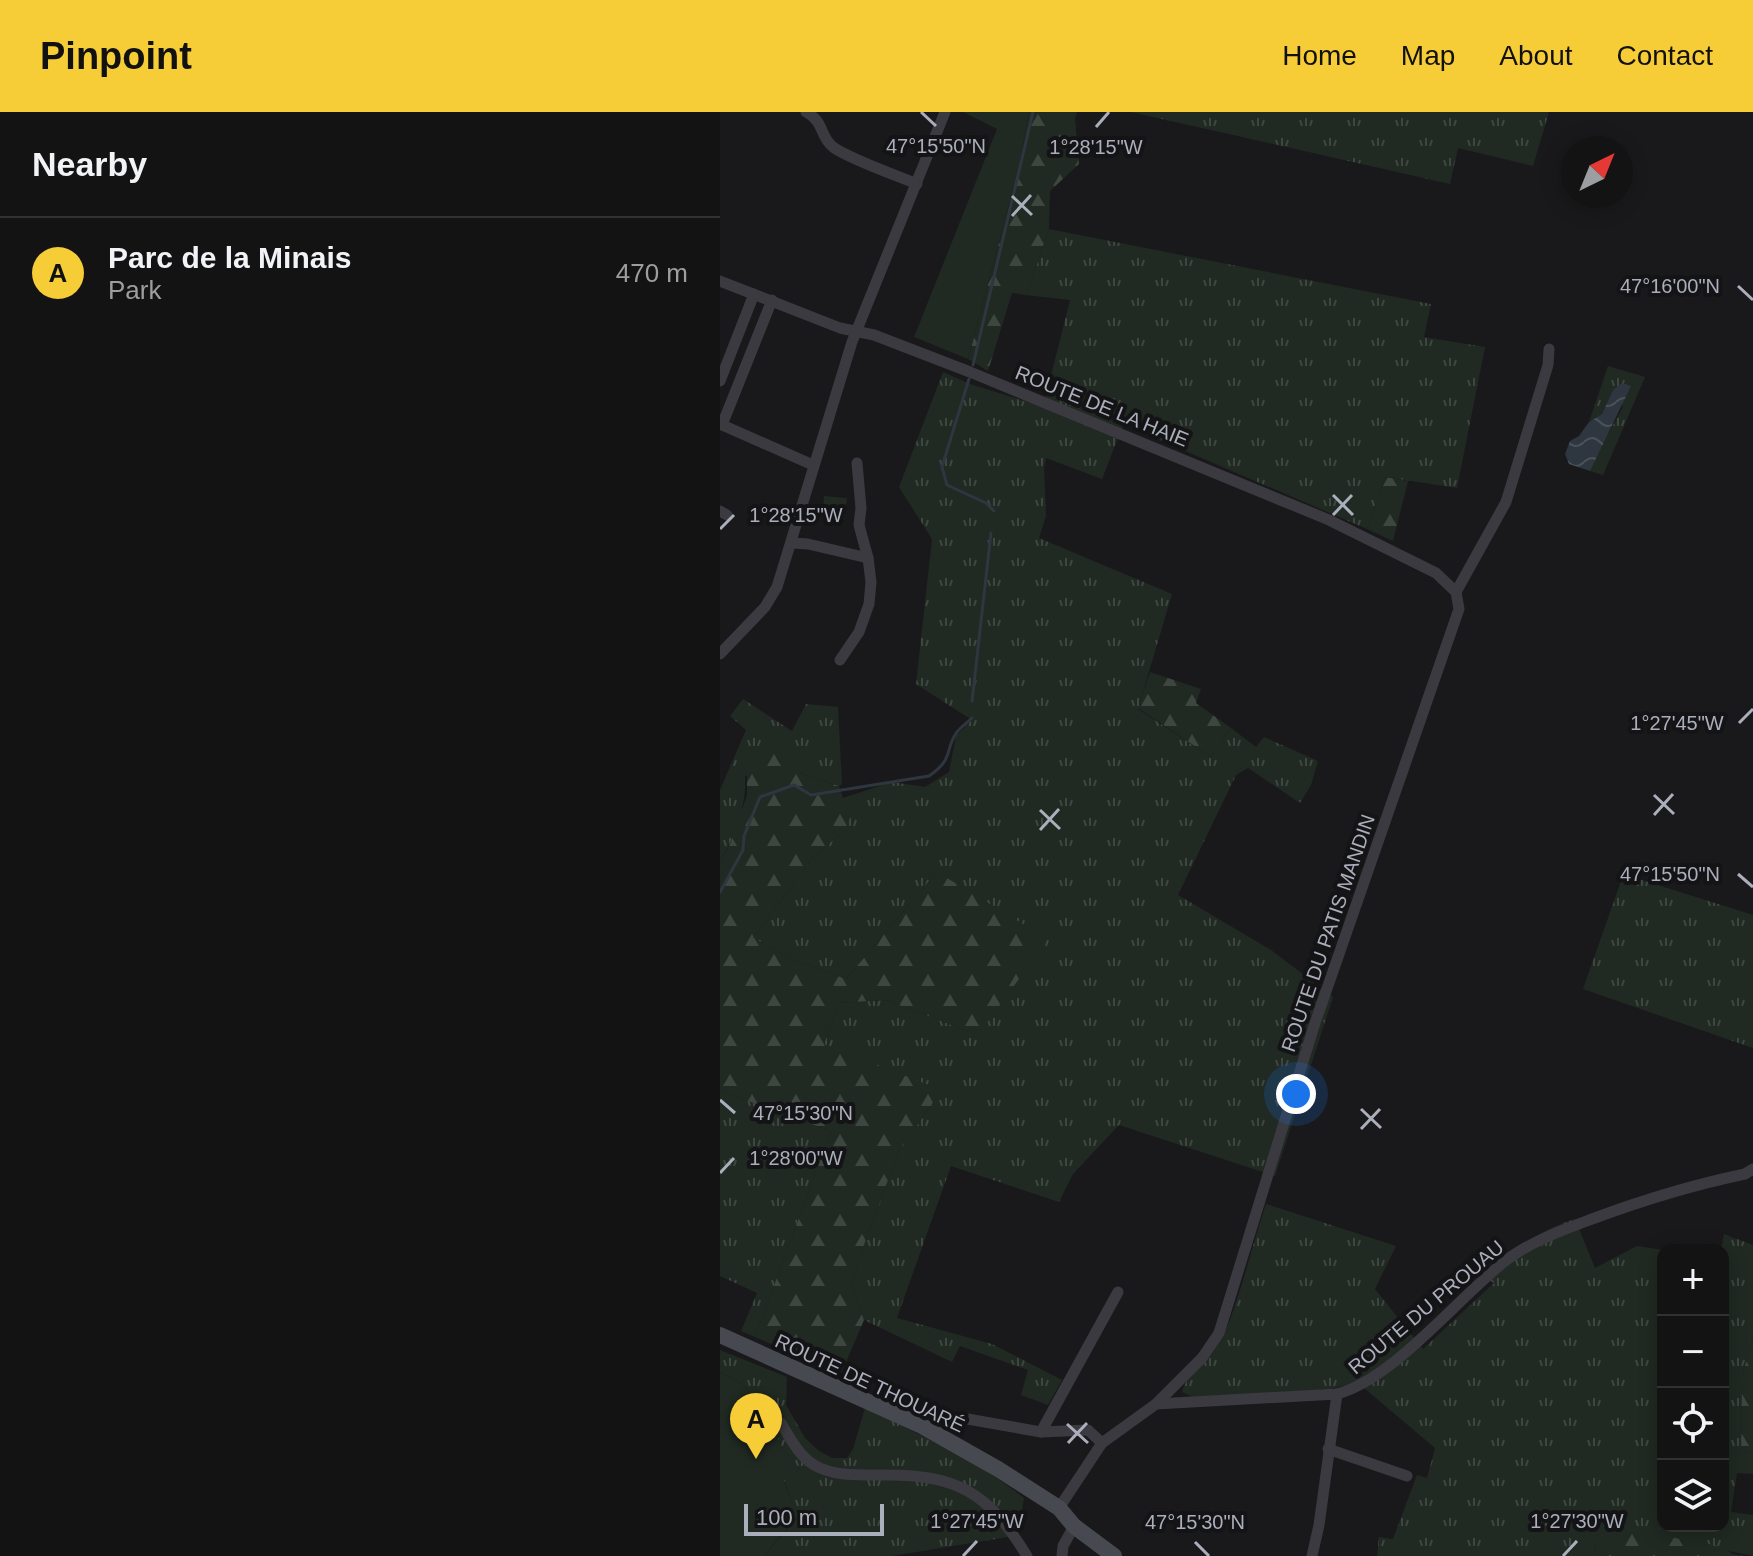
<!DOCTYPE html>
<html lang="en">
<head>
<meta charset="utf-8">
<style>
	:root { --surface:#131314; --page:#1c1c1d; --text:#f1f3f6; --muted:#9d9ea0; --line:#323234; --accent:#f6cd36 }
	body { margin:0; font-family:Arial,sans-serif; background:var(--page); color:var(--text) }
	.controls { position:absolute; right:24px; bottom:24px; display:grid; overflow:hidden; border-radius:16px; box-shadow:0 4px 20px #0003 }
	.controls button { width:72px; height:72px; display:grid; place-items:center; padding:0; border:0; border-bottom:2px solid var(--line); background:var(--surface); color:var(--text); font:40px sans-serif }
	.compass { position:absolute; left:841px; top:24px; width:72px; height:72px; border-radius:50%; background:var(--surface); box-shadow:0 4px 20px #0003; rotate:43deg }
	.scale { position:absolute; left:24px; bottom:20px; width:140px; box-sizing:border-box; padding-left:8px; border:4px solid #abaebb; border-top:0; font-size:22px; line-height:28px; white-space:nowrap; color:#abaebb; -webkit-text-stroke:6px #141416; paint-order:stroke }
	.you { position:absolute; left:576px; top:982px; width:28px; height:28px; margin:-20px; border:6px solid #fff; border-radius:50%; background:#1a73e8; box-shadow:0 0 0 12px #1a73e833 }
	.badge { display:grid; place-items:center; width:52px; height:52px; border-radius:50%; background:var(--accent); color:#111; font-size:26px; font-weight:700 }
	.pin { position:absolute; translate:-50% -66px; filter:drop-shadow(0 2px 4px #0008) }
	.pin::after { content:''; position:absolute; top:42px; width:28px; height:24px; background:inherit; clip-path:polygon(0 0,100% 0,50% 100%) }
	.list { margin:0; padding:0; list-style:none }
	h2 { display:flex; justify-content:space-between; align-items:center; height:104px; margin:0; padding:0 32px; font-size:34px }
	h2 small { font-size:26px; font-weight:400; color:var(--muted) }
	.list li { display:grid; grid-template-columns:52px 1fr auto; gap:24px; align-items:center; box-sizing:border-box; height:112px; padding:0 32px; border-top:2px solid var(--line) }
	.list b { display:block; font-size:30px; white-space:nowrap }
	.list p { margin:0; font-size:26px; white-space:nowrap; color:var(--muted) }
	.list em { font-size:26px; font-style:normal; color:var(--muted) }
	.icon { flex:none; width:44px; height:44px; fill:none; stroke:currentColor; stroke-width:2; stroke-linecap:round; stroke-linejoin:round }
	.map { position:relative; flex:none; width:1033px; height:1444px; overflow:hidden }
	header { display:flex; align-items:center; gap:48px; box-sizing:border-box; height:112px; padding:0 40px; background:var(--accent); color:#111 }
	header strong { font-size:38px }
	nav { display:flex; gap:44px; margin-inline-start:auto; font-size:28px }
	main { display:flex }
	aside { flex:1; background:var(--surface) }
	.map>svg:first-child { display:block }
	.grass { fill:url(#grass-tufts) }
	.forest { fill:url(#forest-firs) }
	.park { fill:#202922 }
	.water { fill:url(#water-waves) }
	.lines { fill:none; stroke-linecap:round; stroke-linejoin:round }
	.stream { stroke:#2e363f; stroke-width:3 }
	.street { stroke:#3a3a40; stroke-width:11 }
	.secondary { stroke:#474950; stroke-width:16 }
	.ticks { fill:none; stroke:#abaebb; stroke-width:3 }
	.labels { text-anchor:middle; stroke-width:8; stroke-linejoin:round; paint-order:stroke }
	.street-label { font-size:20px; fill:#abaebb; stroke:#141416 }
	.ticks-label { font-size:20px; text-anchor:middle; fill:#abaebb; stroke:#141416; stroke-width:8; stroke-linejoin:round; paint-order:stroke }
</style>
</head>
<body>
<header>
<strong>Pinpoint</strong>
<nav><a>Home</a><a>Map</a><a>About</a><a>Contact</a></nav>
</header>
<main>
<aside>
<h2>Nearby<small></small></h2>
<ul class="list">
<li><span class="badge">A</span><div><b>Parc de la Minais</b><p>Park</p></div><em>470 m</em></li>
</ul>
</aside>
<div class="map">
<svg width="1033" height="1444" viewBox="0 0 1033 1444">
	<defs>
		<pattern id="grass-tufts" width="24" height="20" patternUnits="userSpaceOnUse" patternTransform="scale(2)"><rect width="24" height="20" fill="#202922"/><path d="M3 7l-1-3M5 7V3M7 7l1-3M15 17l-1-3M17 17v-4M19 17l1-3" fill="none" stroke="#3e4640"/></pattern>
		<pattern id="forest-firs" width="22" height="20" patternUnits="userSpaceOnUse" patternTransform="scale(2)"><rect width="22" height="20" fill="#202922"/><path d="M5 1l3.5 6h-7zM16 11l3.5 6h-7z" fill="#3e4640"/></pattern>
		<pattern id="water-waves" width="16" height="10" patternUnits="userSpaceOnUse" patternTransform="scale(2)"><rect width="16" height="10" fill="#2e363f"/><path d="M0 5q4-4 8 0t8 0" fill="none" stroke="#4a5159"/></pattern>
	</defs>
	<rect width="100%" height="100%" fill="#19191b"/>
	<g class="grass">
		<polygon points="411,0 829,0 813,54 738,36 730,72"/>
		<polygon points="329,117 711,192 704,225 765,235 737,376 665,365 647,417 440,328 432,320 405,308 382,367 326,346 324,355 326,404 319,426 452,482 418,597 491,645 511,616 536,635 544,625 598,649 591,673 580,691 528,656 516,663 458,783 551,838 613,885 555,1064 399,1013 353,1062 339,1090 231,1054 177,1206 272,1232 342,1268 328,1293 301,1283 308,1258 240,1234 232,1250 144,1208 131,1173 146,1127 180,1036 211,994 104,932 118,891 166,888 258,923 217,760 126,867 70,846 33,826 93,745 125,718 123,686 172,670 205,675 229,660 236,624 252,608 196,572 212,427 179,375 223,260 250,272 323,295 350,188 306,183"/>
		<polygon points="888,254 925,265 883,363 870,359 870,355 903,295 893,278 882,302 869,310"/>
		<path d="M23,587l49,32 14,-27 32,3 4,77 -3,2 -40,-13 -54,3c2,30 -10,60 -25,86v-72l26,-60 -16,-14z"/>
		<polygon points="906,763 1033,803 1033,936 863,877 901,769"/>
		<polygon points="0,979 111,1019 35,1225 21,1219 37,1181 0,1164"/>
		<path d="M546,1092l130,42 -21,43 48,60 71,-66 -13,-6c30,-24 57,-47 94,-58l20,49 42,-22 26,4v276h60l-2,-276 3,-16 29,11v93l-11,38 -1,73 12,4v21l-16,-1 -6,39 22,3v41l-153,-32 -7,32h-216l2,-19 14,2 24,-64 10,3 8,-30 -78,-66 -26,7 -136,9 -13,-6c5,-20 36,-43 46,-67 15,-39 25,-82 38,-121z"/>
		<path d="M0,1238l67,27 -1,28 19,33 14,13 13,7h15l6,-9 12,-41c56,27 111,52 159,90l-5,31 -11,8 -116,19h-128l34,-39 -15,-39 16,-9 -16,-20 -22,-45 -19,-20 -22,-12z"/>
	</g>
	<g class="forest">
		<polygon points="309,0 357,0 355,7 359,52 330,79 329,117 306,183 292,181 268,259 248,247 299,55"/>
		<polygon points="665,365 688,369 673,429 647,417"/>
		<polygon points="430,560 481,577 476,591 511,616 491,645 418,596"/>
		<polygon points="40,632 77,639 79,661 119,674 123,686 135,694 125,718 93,745 33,826 70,846 126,867 217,760 328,827 258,923 166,888 118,891 104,932 219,977 211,994 180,1036 146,1127 131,1173 144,1208 121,1262 35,1225 111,1019 0,979 0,750 10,732 27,683 27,647"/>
		<polygon points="1033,1226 1033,1341 1021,1337 1022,1264"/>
		<polygon points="880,1412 1004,1435 1012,1442 1025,1444 873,1444"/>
	</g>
	<g class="park">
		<polygon points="243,0 309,0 299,55 248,247 194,225 277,17"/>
		<polygon points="104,384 127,386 124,408 107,405 107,402 103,401"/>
		<polygon points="0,1260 22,1272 41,1292 63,1337 80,1357 63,1367 78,1404 44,1444 0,1444"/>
	</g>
	<polygon class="water" points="902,271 911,274 870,359 849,352 845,342 850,329 859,324 869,310 882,302 893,278"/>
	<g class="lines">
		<g class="stream">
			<polyline points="253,253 313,0"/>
			<polyline points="249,267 222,355 227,373 266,391 274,399"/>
			<polyline points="252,589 271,421"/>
			<path d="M0,780l23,-42 1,-14 16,-39 34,-12 17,10 118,-19c26,-18 15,-26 28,-44 4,-5 11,-10 15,-14"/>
		</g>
		<g class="street">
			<path d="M86,0c19,10 13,24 27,35 16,12 63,28 84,37"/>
			<polyline points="0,169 120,216 154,223 250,260 609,408 716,461 736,480 739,497 594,914 499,1221 482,1246 436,1292 382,1331 339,1396"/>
			<polyline points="0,269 34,182"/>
			<polyline points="0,312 93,353"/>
			<polyline points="2,313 52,188"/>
			<polyline points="0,399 7,403"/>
			<polyline points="72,431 88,432 148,446"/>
			<polyline points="736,480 786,390 828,253 829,237"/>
			<polyline points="0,542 45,495 57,475 132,230 225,0"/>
			<polyline points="120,548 139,520 149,492 151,470 148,446 139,413 141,396 137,351"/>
			<path d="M436,1292l181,-10c56,-15 120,-95 167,-132 25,-20 59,-32 88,-43 51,-19 100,-34 153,-45l8,-5"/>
			<polyline points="242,1306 321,1320 368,1318 382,1331"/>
			<path d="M61,1311c10,17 20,37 39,45 18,8 42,7 61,7 76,-1 107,17 146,81"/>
			<polyline points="321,1320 398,1180"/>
			<polyline points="608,1337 687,1364"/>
			<polyline points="342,1444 343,1434 354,1414"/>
			<polyline points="592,1444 599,1413 617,1282"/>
		</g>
		<polyline class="secondary" points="0,1223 202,1314 278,1357 339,1396 354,1414 394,1444"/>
	</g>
	<path class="ticks" d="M201,0l15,14M376,15l13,-15M292,84l20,19M292,104l19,-21M1018,174l15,14M613,383l20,20M613,403l19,-20M0,417l14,-14M1019,611l14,-14M934,683l20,19M320,698l20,19M934,703l19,-21M320,718l19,-21M1018,762l15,13M0,988l15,13M641,997l20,19M641,1017l19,-20M0,1061l14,-15M347,1312l21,19M348,1331l19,-20M475,1430l14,14M243,1444l14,-15M843,1444l14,-15"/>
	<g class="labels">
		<g class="street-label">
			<text transform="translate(382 294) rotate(22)" y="7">ROUTE DE LA HAIE</text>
			<text transform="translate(608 821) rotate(-71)" y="7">ROUTE DU PATIS MANDIN</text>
			<text transform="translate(706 1195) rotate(-40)" y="7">ROUTE DU PROUAU</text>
			<text transform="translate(150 1271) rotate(25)" y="7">ROUTE DE THOUARÉ</text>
		</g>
	</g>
	<g class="ticks-label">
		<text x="216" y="41">47°15'50"N</text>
		<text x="376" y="42">1°28'15"W</text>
		<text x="950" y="181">47°16'00"N</text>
		<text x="76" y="410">1°28'15"W</text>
		<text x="957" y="618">1°27'45"W</text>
		<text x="950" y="769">47°15'50"N</text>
		<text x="83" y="1008">47°15'30"N</text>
		<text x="76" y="1053">1°28'00"W</text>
		<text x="257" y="1416">1°27'45"W</text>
		<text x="857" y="1416">1°27'30"W</text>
		<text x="475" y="1417">47°15'30"N</text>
	</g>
</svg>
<div class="controls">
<button>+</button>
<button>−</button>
<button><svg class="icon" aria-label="locate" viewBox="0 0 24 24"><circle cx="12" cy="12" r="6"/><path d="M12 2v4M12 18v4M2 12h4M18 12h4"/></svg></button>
<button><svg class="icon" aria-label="layers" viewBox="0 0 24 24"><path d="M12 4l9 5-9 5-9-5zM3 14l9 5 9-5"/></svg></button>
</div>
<svg class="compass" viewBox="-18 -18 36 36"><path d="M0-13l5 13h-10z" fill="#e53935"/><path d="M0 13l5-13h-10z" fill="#9d9ea0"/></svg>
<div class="scale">100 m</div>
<div class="you"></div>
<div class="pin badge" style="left:36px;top:1347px">A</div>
</div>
</main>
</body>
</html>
